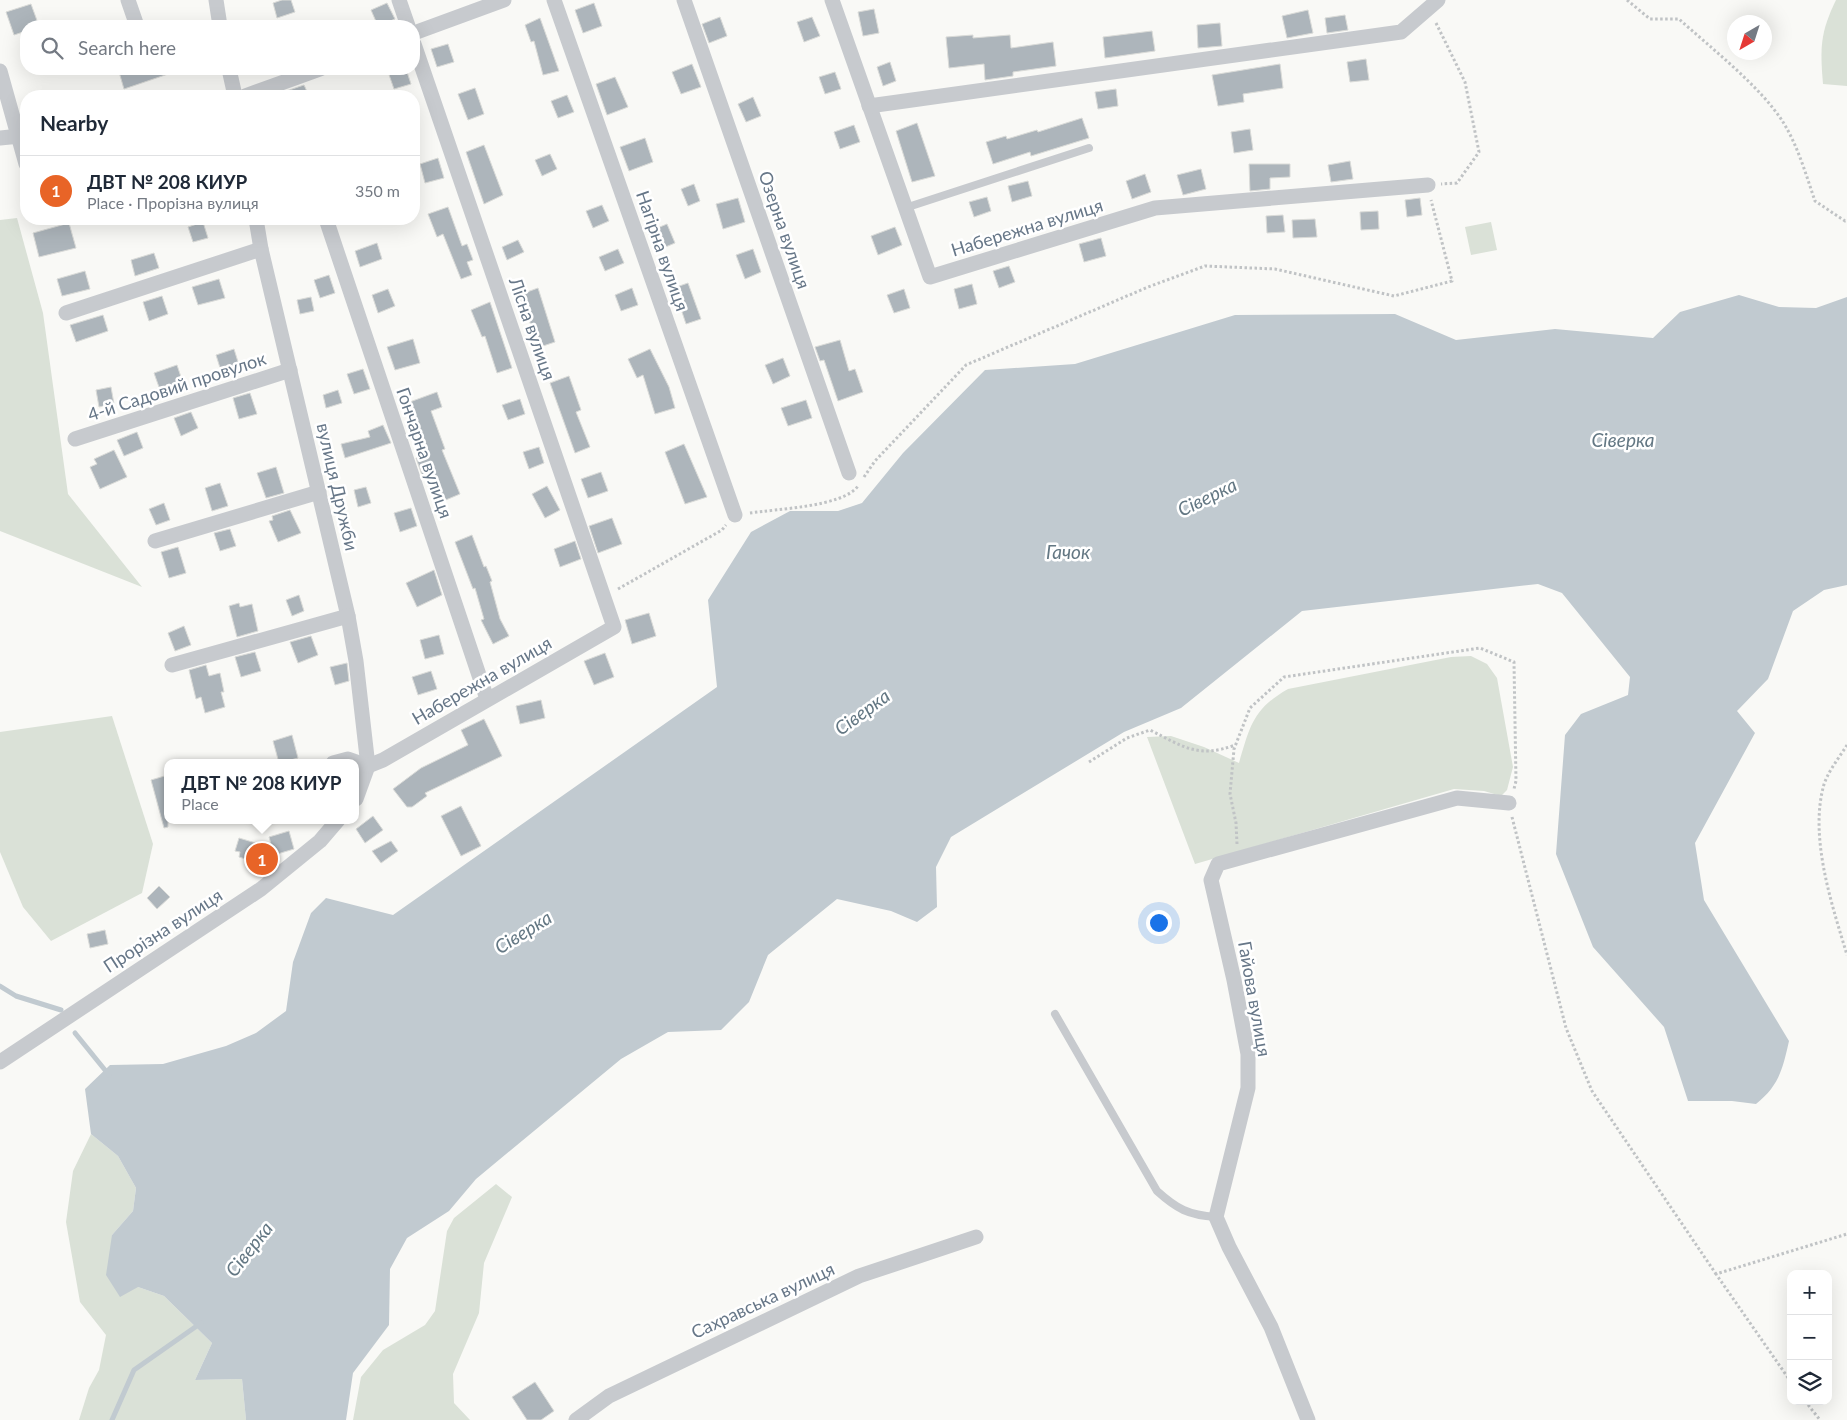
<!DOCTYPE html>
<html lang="en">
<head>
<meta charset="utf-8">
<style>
	:root { --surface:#fff; --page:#f6f6f7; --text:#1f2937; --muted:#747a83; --line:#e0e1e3; --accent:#e86427 }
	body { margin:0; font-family:Lato,sans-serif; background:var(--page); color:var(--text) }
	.controls { position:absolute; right:15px; bottom:15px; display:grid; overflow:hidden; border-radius:10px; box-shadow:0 5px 20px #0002 }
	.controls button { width:45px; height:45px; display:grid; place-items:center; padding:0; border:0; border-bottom:1px solid var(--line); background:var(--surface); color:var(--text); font:25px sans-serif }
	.compass { position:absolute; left:1727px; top:15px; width:45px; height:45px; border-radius:50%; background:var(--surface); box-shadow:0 5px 20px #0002; rotate:219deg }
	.you { position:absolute; left:1158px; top:922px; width:18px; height:18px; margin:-12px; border:4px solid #fff; border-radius:50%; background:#1a73e8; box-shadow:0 0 0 8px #1a73e833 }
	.badge { display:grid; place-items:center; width:32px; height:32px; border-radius:50%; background:var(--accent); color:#fff; font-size:16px; font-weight:700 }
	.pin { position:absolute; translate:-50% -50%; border:2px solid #fff; box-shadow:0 1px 5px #0006 }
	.popup { position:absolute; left:164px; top:759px; width:195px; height:65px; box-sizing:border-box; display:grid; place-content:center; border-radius:10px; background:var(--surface); filter:drop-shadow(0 1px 4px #0005); font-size:16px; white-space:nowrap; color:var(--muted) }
	.popup b { font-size:19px; color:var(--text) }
	.popup::after { content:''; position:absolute; left:50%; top:100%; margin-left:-10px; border:10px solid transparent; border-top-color:var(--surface) }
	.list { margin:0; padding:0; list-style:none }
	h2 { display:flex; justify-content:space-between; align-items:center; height:65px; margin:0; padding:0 20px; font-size:21px }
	h2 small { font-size:16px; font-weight:400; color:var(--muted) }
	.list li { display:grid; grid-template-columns:32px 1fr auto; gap:15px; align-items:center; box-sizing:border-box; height:70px; padding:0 20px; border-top:1px solid var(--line) }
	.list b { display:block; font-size:19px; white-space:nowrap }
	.list p { margin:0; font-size:16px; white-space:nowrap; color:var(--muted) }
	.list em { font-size:16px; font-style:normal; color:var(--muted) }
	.icon { flex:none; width:28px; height:28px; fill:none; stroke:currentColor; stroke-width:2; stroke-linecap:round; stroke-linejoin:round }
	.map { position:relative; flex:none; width:1847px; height:1420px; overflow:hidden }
	.search { position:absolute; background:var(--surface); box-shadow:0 5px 20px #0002; left:20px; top:20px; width:400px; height:55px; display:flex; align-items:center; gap:12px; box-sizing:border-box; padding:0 18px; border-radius:20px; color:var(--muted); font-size:19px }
	.panel { position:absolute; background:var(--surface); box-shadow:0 5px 20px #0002; left:20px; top:90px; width:400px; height:135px; border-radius:20px }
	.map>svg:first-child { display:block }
	.green { fill:#dae1d7 }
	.water { fill:#c1cad0 }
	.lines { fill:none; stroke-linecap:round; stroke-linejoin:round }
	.stream { stroke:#c1cad0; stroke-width:5 }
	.building { fill:#adb5bb; stroke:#dadbd8 }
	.path { stroke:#c0c3c5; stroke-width:3; stroke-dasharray:2.5 2.5; stroke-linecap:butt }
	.service { stroke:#c7cace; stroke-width:8 }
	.minor { stroke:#c7cace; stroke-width:15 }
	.labels { text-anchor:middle; stroke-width:5; stroke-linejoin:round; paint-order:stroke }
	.street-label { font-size:18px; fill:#677788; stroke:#fff }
	.water-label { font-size:19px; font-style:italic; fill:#637783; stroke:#fff }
</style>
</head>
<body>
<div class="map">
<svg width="1847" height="1420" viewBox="0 0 1847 1420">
	<rect width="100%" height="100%" fill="#f9f9f6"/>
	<g class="green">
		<path d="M1836,0h11v86l-24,-2c-3,-36 -3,-51 13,-84z"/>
		<polygon points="17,218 43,313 68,494 142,587 0,531 0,220"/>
		<polygon points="1491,222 1497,250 1471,255 1465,227"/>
		<path d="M1471,656l16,8 10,14 16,89 -6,23 -6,6 -17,-5 -30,-2 -259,75 -48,-127 24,-1 33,11 35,16c11,-37 14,-54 49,-74l163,-32z"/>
		<polygon points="112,716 153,844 142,893 51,941 23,907 0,852 0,732"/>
		<polygon points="91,1134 118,1156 136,1188 133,1211 112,1235 138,1287 164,1296 212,1343 195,1380 242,1379 246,1420 79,1420 89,1388 99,1370 106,1335 80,1302 66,1222 73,1171"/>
		<polygon points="496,1184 512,1197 484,1263 479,1313 453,1374 454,1403 470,1420 353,1420 361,1377 383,1350 425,1325 435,1311 447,1231 454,1218"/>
	</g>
	<path class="water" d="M1739,295l40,12 37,1 31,-11v288l-23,5 -31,21 -25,68 -31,32 18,22 -60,110 9,57 85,141c-6,27 -10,45 -33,63l-24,-3h-44l-24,-74 -71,-80 -37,-93 9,-119 16,-21 47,-19 2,-18 -68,-84 -24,-9 -236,27 -121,97 -57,24 -173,105 -15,30 1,40 -20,15 -26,-11 -54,-12 -69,56 -19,47 -28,28 -53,2 -47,27 -145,120 -27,32 -42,27 -17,31 -1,56 -36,48 -7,47h-100l-4,-41 -47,1 17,-37 -48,-47 -26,-9 -18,10 -14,-22 6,-40 21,-24 3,-23 -18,-32 -27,-22 -6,-45 25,-24 53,-1 63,-18 30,-13 30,-22 7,-49 18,-49 15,-15 67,17 324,-228 -9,-87 43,-68 39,-21h48l24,-8 41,-50 82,-83 90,-6 160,-49 160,-1 61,26 99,-11 98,9 27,-26z"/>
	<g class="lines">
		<g class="stream">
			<polyline points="0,986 16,996 61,1010"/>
			<polyline points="75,1033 109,1075"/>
			<polyline points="112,1420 134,1370 201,1323"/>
		</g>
	</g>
	<g class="building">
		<polygon points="282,0 291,0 295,12 277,18 273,3"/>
		<polygon points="387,3 395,19 378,26 371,10"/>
		<polygon points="594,3 602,26 583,33 575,10"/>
		<polygon points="31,4 39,26 26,26 26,31 14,35 6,12"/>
		<polygon points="874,9 879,33 863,36 858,12"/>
		<polygon points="1308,10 1313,33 1287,38 1282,16"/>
		<polygon points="1345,15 1348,30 1327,33 1325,18"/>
		<polygon points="720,17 727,36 709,43 702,24"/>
		<polygon points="812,17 820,36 804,42 797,22"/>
		<polygon points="540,18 559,71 543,75 534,41 531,42 525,25"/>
		<polygon points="1220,23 1222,46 1198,48 1197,25"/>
		<polygon points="1152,31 1155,51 1105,58 1103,37"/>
		<polygon points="973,35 973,38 1010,35 1011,48 1053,42 1056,66 1013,72 1013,76 985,80 984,64 949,68 946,37"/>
		<polygon points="448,44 454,62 437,67 431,49"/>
		<polygon points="1366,59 1369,80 1350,82 1347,62"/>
		<polygon points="890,62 896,81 883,86 877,67"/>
		<polygon points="692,64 701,87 681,94 672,72"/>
		<polygon points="1280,64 1283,88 1243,94 1244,102 1218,106 1212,75"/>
		<polygon points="129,69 173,69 174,72 124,89 119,72"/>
		<polygon points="387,69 406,69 411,84 394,89"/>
		<polygon points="835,72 841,89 825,94 819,77"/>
		<polygon points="615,77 628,107 607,115 596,84"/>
		<polygon points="304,85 309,96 272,96"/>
		<polygon points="475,88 484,114 468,120 458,94"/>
		<polygon points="1116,89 1118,106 1098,109 1095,92"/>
		<polygon points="567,95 574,112 558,118 551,101"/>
		<polygon points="753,97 761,116 746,122 738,104"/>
		<polygon points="1082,118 1089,138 1031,156 1030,152 993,164 986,142 1006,136 1007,139 1037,130 1038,132"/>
		<polygon points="917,123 935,176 912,182 896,131"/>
		<polygon points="854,125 860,142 840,149 834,132"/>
		<polygon points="1250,129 1253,150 1234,153 1231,132"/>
		<polygon points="645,138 653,162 629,171 620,147"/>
		<polygon points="484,145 503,195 484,204 466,152"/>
		<polygon points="550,154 557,169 542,176 535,160"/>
		<polygon points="438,158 444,178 425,183 420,164"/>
		<polygon points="1350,161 1353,179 1331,182 1328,165"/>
		<polygon points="1249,164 1290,164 1290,177 1270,178 1270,189 1250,191"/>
		<polygon points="1201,169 1206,189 1183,195 1177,175"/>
		<polygon points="1145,174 1151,192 1132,199 1126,181"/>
		<polygon points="1028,181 1032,196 1012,202 1008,186"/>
		<polygon points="694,184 700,201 688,206 681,189"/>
		<polygon points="987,197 991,211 974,217 969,202"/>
		<polygon points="738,198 745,222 723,229 716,204"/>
		<polygon points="1420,198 1422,215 1407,217 1405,200"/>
		<polygon points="602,205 609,221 593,228 586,211"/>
		<polygon points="448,207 462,246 467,244 473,260 467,262 472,275 461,279 443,234 437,237 428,214"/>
		<polygon points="1378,211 1379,229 1361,230 1360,212"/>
		<polygon points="1283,215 1285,232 1267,233 1266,216"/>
		<polygon points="1315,219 1317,237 1293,238 1292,220"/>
		<polygon points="203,222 208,238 193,242 188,227"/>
		<polygon points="69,223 76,248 39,257 33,233"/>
		<polygon points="667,224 675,243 656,251 648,232"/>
		<polygon points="895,227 902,245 878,255 871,236"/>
		<polygon points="1101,238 1106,256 1084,262 1079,244"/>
		<polygon points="518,240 524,252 507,260 502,247"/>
		<polygon points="377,243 382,259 360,267 355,251"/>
		<polygon points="618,249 624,263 605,271 599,257"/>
		<polygon points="753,249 761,272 745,279 736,255"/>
		<polygon points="154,253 159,268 135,276 131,260"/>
		<polygon points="1009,266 1015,282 999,288 993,271"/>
		<polygon points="85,271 90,289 62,296 57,279"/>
		<polygon points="329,275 335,293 320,298 314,280"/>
		<polygon points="219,279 225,298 198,305 192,287"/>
		<polygon points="688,283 701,319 686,324 680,306 675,308 668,290"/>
		<polygon points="972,284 977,304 959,309 954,289"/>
		<polygon points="538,288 555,342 537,348 531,330 533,330 519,295"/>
		<polygon points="632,288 638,305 621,311 615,295"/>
		<polygon points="388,289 395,306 378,313 372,295"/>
		<polygon points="904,289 910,308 894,313 887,295"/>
		<polygon points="162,296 168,314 149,321 143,302"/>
		<polygon points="311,297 314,311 300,314 297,300"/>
		<polygon points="490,302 512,368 497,373 485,336 482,337 471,310"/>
		<polygon points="103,315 108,331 76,342 70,325"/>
		<polygon points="413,339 420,363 395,370 387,347"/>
		<polygon points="840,340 849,371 855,369 863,392 838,401 824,360 820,361 815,347"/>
		<polygon points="234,349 239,365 221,371 216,355"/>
		<polygon points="650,349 669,387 675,408 655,414 643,375 637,378 628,359"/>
		<polygon points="783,358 790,376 773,384 765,365"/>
		<polygon points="177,365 183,383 160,390 154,373"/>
		<polygon points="363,369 370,389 354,394 347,374"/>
		<polygon points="569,376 581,410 576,412 590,447 575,453 550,383"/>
		<polygon points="111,387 114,404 99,407 96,390"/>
		<polygon points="338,390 342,403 326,408 323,395"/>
		<polygon points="437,392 442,407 431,411 445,449 442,450 460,494 441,502 430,472 422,475 416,458 422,456 412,427 415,426 407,403"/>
		<polygon points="250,393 257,414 239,419 233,398"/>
		<polygon points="520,399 525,414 508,420 502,405"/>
		<polygon points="806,400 812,418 788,426 781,408"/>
		<polygon points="191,412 198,428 181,436 174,418"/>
		<polygon points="383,425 391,443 345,458 341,444 370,437 368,431"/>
		<polygon points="137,432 143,448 124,456 117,440"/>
		<polygon points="684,444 707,497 685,504 665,452"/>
		<polygon points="539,447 544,463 529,469 523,452"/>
		<polygon points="114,450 127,477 100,489 90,467 97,464 94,459"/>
		<polygon points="276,467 284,493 266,498 257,473"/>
		<polygon points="601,472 608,491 588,498 581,479"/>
		<polygon points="220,483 228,506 212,511 205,488"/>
		<polygon points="547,486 560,510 545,518 532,494"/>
		<polygon points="366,487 371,503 358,507 354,490"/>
		<polygon points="164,503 170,520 156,525 149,509"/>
		<polygon points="411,508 417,526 400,532 394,513"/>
		<polygon points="290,510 301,533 278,542 269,521 273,520 272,516"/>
		<polygon points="612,518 622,544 598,553 589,526"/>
		<polygon points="230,529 236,546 220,551 214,533"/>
		<polygon points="472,535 484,567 486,566 492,581 490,582 500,619 509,636 493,644 481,620 484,619 475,588 473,589 455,542"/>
		<polygon points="575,541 581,559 560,567 554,549"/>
		<polygon points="178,547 186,573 169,578 161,552"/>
		<polygon points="434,570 442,595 417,607 406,583"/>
		<polygon points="299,595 304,611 292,616 286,600"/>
		<polygon points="239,603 240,607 252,604 258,631 237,637 229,606"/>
		<polygon points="649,613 656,636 632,644 625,620"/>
		<polygon points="184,626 191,645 175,651 168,633"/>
		<polygon points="439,635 444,654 425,659 420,640"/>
		<polygon points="311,636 318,655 298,663 290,642"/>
		<polygon points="255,652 261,671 241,677 235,657"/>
		<polygon points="605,653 614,677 594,685 584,661"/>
		<polygon points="347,663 349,681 335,685 330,667"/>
		<polygon points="206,665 209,676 220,673 224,692 221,692 225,707 205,713 201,697 196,699 189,670"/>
		<polygon points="431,671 437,689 418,695 412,677"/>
		<polygon points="541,700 545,718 520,724 516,706"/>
		<polygon points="484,719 502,756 425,793 427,796 412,807 407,807 393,789 421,768 468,745 461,730"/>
		<polygon points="292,735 298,758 279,763 273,741"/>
		<polygon points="168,775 168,827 164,828 151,780"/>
		<polygon points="461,806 481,846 461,856 441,816"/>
		<polygon points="373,816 383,830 365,843 356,829"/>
		<polygon points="289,831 294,849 274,855 269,837"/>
		<polygon points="239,838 259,844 252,861 239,857 240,852 235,851"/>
		<polygon points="391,841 398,851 381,863 372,851"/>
		<polygon points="159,886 170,897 157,909 147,898"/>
		<polygon points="105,930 108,944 90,948 87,934"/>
		<polygon points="535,1382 554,1411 541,1420 527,1420 512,1397"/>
	</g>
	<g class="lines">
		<g class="path">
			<path d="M1627,0l23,19h29c33,30 81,67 104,103 15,24 23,53 32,79l30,20 2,-1"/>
			<polyline points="1436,23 1465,82 1479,152 1457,183 1441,184"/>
			<polyline points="864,477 875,461 966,365 1148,287 1205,266 1275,269 1394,296 1452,281 1431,200"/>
			<path d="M750,513c25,-4 93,-6 108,-27"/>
			<polyline points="618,589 722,530 726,525"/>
			<path d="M1847,745c-8,13 -21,29 -24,43 -13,52 9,117 24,167"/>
			<path d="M1089,762l38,-24 23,-8c32,16 48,29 85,15"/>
			<polyline points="1512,817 1566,1028 1592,1091 1716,1274"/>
			<polyline points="1237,844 1236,823 1230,794 1234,749 1250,708 1284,677 1480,648 1514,662 1516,781 1514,789"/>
			<polyline points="1791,1382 1716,1274 1847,1234"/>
			<polyline points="1805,1401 1820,1420"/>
		</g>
		<g class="service">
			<polyline points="905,208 1089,148"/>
			<path d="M1055,1014l102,177c20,18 31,24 59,26"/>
		</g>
		<g class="minor">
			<polyline points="128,0 137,26"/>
			<polyline points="216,0 220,26"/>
			<polyline points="399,0 408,26"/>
			<polyline points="554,0 735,515"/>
			<polyline points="684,0 849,473"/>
			<polyline points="832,0 930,277 1155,208 1428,185"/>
			<polyline points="414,33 504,0"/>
			<polyline points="229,69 235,96"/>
			<polyline points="0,71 26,164"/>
			<polyline points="245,96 320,69"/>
			<polyline points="869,106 1401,32 1438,0"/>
			<polyline points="0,138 20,136"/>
			<polyline points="256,219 261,249 348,616 356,661 368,766 356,799"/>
			<polyline points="326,219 487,699"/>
			<polyline points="66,313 261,249"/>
			<polyline points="75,439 290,370"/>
			<polyline points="155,541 319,492"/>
			<polyline points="172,665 348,616"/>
			<polyline points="333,763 348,759 368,766"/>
			<polyline points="368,766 383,760 614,627 414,44"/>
			<polyline points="0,1062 261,889 320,841 338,820"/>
			<polyline points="576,1420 609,1396 859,1276 976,1237"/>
			<polyline points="1308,1420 1271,1327 1229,1247 1216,1217 1248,1088 1248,1054 1234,980 1211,880 1218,864 1457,798 1509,803"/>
		</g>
	</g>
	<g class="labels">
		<g class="street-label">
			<text transform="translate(1027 228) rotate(-17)" y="6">Набережна вулиця</text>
			<text transform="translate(784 230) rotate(71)" y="6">Озерна вулиця</text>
			<text transform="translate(662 251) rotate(71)" y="6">Нагірна вулиця</text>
			<text transform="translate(532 329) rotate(71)" y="6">Лісна вулиця</text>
			<text transform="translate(177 387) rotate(-18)" y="6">4-й Садовий провулок</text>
			<text transform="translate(424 453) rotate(71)" y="6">Гончарна вулиця</text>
			<text transform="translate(337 487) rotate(77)" y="6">вулиця Дружби</text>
			<text transform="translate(482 681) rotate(-30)" y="6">Набережна вулиця</text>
			<text transform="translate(163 931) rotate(-33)" y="6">Прорізна вулиця</text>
			<text transform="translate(1254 999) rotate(80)" y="6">Гайова вулиця</text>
			<text transform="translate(763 1301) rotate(-25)" y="6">Сахравська вулиця</text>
		</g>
		<g class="water-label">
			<text x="1623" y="447">Сіверка</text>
			<text transform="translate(1207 497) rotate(-26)" y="7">Сіверка</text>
			<text x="1068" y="559">Гачок</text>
			<text transform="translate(862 712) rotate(-36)" y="7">Сіверка</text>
			<text transform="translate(523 932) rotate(-32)" y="7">Сіверка</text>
			<text transform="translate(249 1249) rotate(-52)" y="7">Сіверка</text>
		</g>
	</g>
</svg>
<div class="controls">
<button>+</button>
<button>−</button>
<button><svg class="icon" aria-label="layers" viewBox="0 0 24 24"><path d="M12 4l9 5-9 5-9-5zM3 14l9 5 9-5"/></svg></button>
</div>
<svg class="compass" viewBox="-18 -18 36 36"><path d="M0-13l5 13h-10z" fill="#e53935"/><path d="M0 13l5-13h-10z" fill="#747a83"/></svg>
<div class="you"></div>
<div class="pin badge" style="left:262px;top:859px">1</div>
<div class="popup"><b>ДВТ № 208 КИУР</b>Place</div>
<div class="search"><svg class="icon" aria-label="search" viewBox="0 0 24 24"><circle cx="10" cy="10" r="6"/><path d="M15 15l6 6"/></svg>Search here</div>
<section class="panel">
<h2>Nearby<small></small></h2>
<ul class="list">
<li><span class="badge">1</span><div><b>ДВТ № 208 КИУР</b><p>Place · Прорізна вулиця</p></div><em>350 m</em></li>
</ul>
</section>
</div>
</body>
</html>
